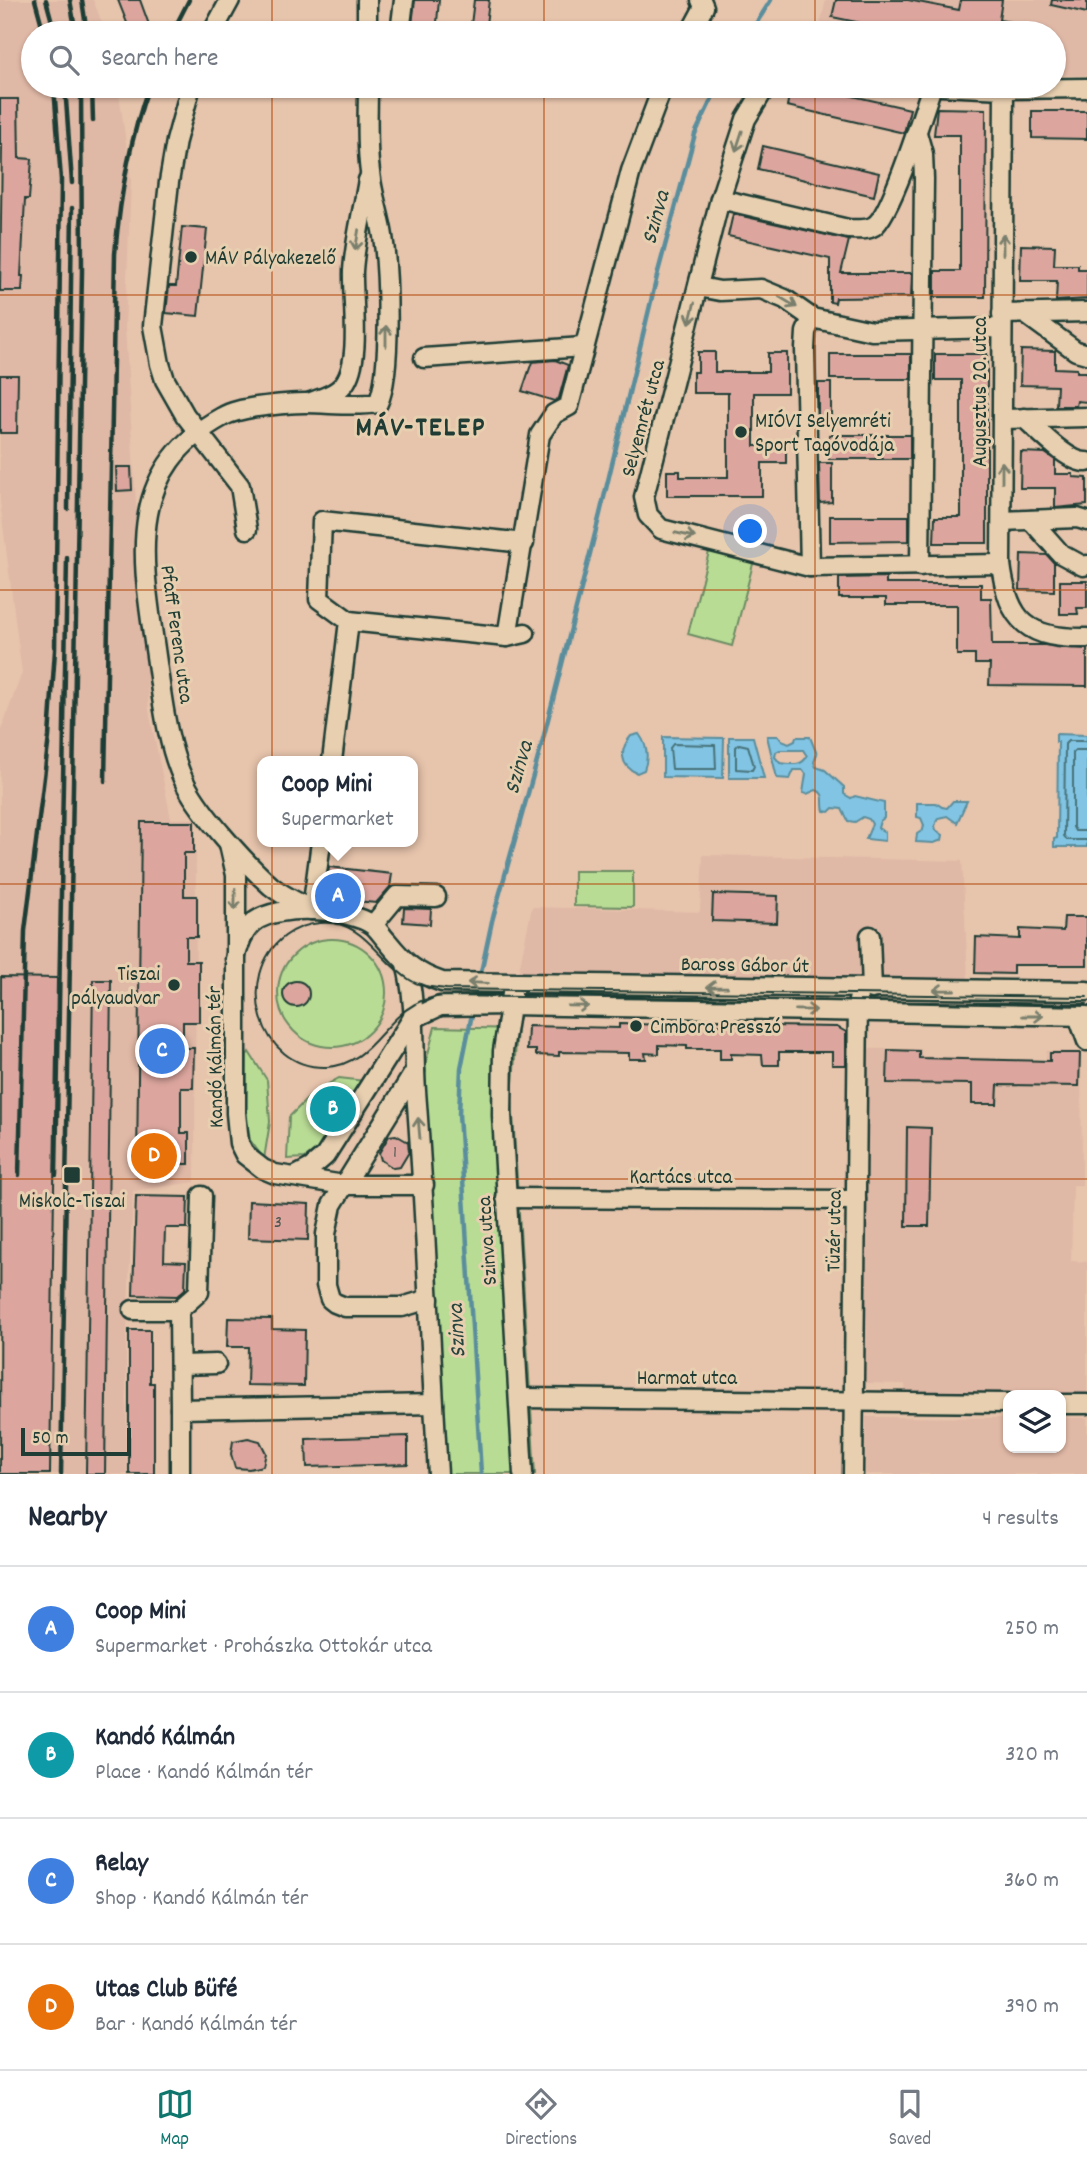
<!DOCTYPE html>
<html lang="en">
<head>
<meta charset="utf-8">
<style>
	:root { --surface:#fff; --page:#f6f6f7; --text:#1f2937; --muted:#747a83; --line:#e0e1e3; --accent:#0f766e }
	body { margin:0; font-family:Dekko,sans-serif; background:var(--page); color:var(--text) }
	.controls { position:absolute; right:21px; bottom:21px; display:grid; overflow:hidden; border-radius:14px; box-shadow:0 2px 5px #0004 }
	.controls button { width:63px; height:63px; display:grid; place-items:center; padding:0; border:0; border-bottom:2px solid var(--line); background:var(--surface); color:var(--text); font:35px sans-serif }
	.scale { position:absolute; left:21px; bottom:18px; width:110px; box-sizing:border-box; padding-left:7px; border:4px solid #1f3d34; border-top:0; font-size:19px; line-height:24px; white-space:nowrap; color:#1f3d34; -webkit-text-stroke:5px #e8cfb0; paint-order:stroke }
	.you { position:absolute; left:751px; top:532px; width:24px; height:24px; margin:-18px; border:5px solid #fff; border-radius:50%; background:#1a73e8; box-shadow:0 0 0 10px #1a73e833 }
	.badge { display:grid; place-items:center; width:46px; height:46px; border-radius:50%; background:var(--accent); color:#fff; font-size:23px; font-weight:700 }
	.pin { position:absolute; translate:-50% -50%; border:4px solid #fff; box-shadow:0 2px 7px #0006 }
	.popup { position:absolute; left:257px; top:756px; width:161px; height:91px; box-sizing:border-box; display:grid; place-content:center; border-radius:14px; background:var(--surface); filter:drop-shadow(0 2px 5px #0005); font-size:23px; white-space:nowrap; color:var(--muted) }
	.popup b { font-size:26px; color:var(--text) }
	.popup::after { content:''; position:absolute; left:50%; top:100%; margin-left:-14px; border:14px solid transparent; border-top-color:var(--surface) }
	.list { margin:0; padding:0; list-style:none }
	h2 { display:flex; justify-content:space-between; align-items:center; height:91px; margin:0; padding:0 28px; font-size:30px }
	h2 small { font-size:23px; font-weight:400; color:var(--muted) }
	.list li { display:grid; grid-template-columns:46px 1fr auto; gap:21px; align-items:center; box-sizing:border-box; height:126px; padding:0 28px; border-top:2px solid var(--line) }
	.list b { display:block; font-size:26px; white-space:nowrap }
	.list p { margin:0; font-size:23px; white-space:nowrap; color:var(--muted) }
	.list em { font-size:23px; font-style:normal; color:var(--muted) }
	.icon { flex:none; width:38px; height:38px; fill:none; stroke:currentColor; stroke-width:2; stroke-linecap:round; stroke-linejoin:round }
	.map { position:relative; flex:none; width:1087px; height:1474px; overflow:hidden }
	.search { position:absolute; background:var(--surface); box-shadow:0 2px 5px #0004; left:21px; right:21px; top:21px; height:77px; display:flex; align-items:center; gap:18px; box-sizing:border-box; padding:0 24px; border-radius:38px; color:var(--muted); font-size:26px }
	.sheet { height:595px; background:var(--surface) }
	nav { display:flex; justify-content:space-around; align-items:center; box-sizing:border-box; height:98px; border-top:2px solid var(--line); background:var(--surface); font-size:19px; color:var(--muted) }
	nav a { display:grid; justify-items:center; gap:4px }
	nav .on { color:var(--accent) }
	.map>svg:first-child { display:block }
	.built { fill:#e0b8a6 }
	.green { fill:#b9dc95; stroke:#6c8c64; stroke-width:2 }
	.water { fill:#82c4e3; stroke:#5a8e9d; stroke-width:2; fill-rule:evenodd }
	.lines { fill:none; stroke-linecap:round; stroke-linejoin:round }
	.shore { stroke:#47737a; stroke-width:2 }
	.stream { stroke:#5a8e9d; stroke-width:4.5 }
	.building { fill:#dca69e; stroke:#1f3d34; stroke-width:2 }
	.minor-casing { stroke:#1f3d34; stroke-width:23 }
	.minor { stroke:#e8cfb0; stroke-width:18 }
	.tram { stroke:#1f3d34; stroke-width:2 }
	.rail { stroke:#1f3d34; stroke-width:4.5 }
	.oneway { stroke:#797f6c }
	.grid { fill:none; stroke:#b65216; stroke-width:2; stroke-opacity:0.55 }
	.poi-dot { fill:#1f3d34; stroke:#e8cfb0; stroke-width:2.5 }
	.labels { text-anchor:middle; stroke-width:6; stroke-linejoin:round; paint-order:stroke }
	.number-label { font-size:18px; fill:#4e574e }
	.poi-label { font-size:21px; fill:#1f3d34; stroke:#e8cfb0; text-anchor:start }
	.street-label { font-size:21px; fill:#1f3d34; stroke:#e8cfb0 }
	.water-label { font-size:23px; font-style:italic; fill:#24443d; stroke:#e8cfb0 }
	.district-label { font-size:28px; font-weight:bold; letter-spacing:2px; fill:#1f3d34; stroke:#e8cfb0 }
</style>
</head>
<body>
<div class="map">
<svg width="1087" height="1474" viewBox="0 0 1087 1474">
	<rect width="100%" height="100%" fill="#e7c4ac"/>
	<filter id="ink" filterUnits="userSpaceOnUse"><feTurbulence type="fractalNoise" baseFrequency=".0143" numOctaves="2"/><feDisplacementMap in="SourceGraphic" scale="14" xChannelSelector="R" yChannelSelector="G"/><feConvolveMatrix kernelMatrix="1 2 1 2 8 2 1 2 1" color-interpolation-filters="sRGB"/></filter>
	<g filter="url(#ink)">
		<g class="built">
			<polygon points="0,0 93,0 106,33 33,33 33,86 118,86 131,180 125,328 149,711 171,819 196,819 195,1182 133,1191 126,1354 127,1474 0,1474 0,733 22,673 0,501"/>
			<polygon points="826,0 1087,0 1087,75 1054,75 1054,33 818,33"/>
			<polygon points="703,855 962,861 968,978 858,989 517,980 532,907 700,912"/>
			<polygon points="868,1049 921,1049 922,1056 1046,1060 1047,1051 1081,1052 1082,1185 1073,1185 1071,1261 1087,1262 1087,1394 906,1394 905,1384 866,1383"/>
			<polygon points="866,1417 1008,1418 1008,1448 1061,1448 1061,1418 1087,1418 1087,1474 866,1474"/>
		</g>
		<g class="green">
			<polygon points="710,548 754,560 732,646 688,634"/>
			<polygon points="574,871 633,871 633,907 574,906"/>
			<circle cx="332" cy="993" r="54"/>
			<polygon points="435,1027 517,1029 512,1098 535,1474 447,1474 423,1073"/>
			<polygon points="249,1052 267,1080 270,1122 264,1159 250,1140 246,1116 247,1055"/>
			<polygon points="339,1078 365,1081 332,1127 322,1146 305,1158 287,1159 289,1117 314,1092"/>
		</g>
		<g class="water">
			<path d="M639,734c9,12 10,23 5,36l-7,3c-17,-7 -18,-23 -6,-37z"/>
			<polygon points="1056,734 1087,735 1087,847 1054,847 1054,839 1057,838 1058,742 1056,742"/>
			<path d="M767,736h11l4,5 7,3 6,-3 1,-4h14l7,17 -3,8 2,5 9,3 19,17v7l7,4 4,-2 29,7v15l-4,3 -2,7 7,4v9l-19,-2 6,-15 -3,-5 -6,-2 -8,5 -7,-1 -6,-12 -9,-1 -4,4 -5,-1c-3,-9 3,-17 -8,-21l-9,4 -4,-1 3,-19 -3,-4h-9l-4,9 -13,-1zM780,750h23l4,6c-5,11 -16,8 -27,7l-5,-6 1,-5z"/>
			<polygon points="663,737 724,738 723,778 663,777"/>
			<polygon points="729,737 753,737 764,778 729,778"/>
			<polygon points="953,801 967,801 957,823 947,816 938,818 935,826 936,830 943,835 942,840 934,843 916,842 917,834 923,830 924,825 921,818 917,817 917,803 936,803 942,807 947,808"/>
		</g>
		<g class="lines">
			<g class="shore">
				<polyline points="1087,741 1068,741 1065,744 1064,836 1067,840 1087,840"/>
				<polygon points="673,744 715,745 716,769 672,769 670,748"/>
				<polygon points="739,744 748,746 754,766 752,770 736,769 736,747"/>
				<polyline points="1087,750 1076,750 1073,753 1073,827 1075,831 1087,831"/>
			</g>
			<g class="stream">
				<polyline points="750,33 771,0"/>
				<polyline points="480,977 492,921 541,747 600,514 658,272 695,134 718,86"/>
				<polyline points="473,1009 461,1068 459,1114 481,1474"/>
			</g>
		</g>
		<g class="building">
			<polygon points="118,0 140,0 152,33 131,33"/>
			<polygon points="415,0 439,0 436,33 411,33"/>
			<polygon points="474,0 489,0 485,33 470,33"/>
			<polygon points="836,0 908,0 959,10 961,0 1002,0 999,20 1012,22 1010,33 909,33 832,17"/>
			<polygon points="1052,0 1087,0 1087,13 1051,5"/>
			<polygon points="791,86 809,86 910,109 904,133 787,106"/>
			<polygon points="0,99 18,99 19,158 32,159 29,199 25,199 21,276 23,276 22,291 0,291 2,145 0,145"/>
			<polygon points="937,108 986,109 985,297 935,297 935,271 960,271 960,135 934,135"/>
			<polygon points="1032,111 1087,111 1087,139 1032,138"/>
			<polygon points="763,146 879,173 874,196 758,169"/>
			<polygon points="733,214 849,240 841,273 912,273 911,297 836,298 835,303 830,302 830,259 728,236"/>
			<polygon points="182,227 207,229 198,316 166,313 169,286 176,286"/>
			<polygon points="1021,245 1055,246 1054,265 1078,265 1078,269 1087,269 1087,299 1056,301 1057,281 1020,281"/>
			<polygon points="1021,350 1055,351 1055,368 1077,369 1077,372 1087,372 1087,402 1077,401 1076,406 1056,406 1057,386 1020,385"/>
			<polygon points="698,352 715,352 715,372 768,372 768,353 787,353 787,393 754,393 754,446 786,446 786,463 762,463 762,496 667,496 667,471 680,471 680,477 728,477 728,393 693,393 693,372 698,372"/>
			<rect x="830" y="354" width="81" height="25"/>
			<polygon points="935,354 987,354 987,543 934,543 935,517 961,517 961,380 935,380"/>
			<polygon points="555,360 568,365 559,398 554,401 522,391 532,362"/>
			<polygon points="0,375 18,375 17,433 0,433"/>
			<polygon points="818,383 831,383 831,423 818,422"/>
			<rect x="829" y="435" width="81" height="24"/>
			<polygon points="1021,452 1045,453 1055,460 1055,474 1073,474 1073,477 1087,478 1087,505 1055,508 1055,488 1020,488"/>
			<polygon points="819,463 832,463 832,502 820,503"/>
			<polygon points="116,467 131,467 132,490 117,491"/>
			<polygon points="830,516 909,516 909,541 830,542"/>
			<polygon points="1021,554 1047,555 1054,563 1054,591 1020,590"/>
			<polygon points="886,577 886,584 981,584 981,598 991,598 992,645 1044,645 1087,649 1087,686 989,685 990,664 975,664 975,655 957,655 957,605 886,605 886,598 839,598 839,578"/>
			<polygon points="1060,581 1087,581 1087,608 1077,608 1078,614 1060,614"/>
			<polygon points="141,822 194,822 194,853 184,853 184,896 197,896 197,937 186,937 186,961 199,961 199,1022 183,1022 183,1048 194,1048 193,1088 181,1088 181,1133 189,1133 189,1164 137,1164"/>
			<polygon points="329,867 392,874 390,887 376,903 325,898"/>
			<polygon points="713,894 778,896 777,923 712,921"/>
			<polygon points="404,908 431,909 430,924 403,922"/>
			<polygon points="1064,917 1087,917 1087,965 1013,965 1013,974 975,973 976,937 1020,939 1020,929 1063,931"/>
			<polygon points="1,977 57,978 50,1474 0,1474"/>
			<polygon points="93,980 111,980 105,1474 86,1474"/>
			<circle cx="296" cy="994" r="13"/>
			<polygon points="619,1024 837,1027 846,1032 846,1065 832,1065 832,1052 779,1052 779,1065 763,1065 762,1055 731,1054 731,1059 720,1059 720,1049 687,1049 687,1046 659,1045 659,1054 645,1053 646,1059 629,1059 629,1053 559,1052 559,1056 536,1055 536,1050 527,1050 528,1026 619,1028"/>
			<polygon points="888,1050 919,1051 919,1058 1050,1061 1050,1053 1080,1053 1079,1086 998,1085 997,1104 972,1104 972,1084 887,1083"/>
			<polygon points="907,1127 931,1128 929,1226 906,1226"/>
			<polygon points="396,1135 408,1142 409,1152 400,1167 393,1168 381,1160 379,1153 389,1136"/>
			<polygon points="136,1196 188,1197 187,1228 165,1228 164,1261 186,1262 185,1289 177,1296 133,1295"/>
			<polygon points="249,1201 309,1204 308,1240 248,1238"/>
			<polygon points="228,1318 272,1319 272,1329 305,1330 304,1386 247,1385 248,1347 227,1347"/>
			<polygon points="129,1330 150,1330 150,1383 154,1383 154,1474 129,1474"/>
			<polygon points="408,1436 408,1464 307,1467 306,1439"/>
			<polygon points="248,1438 260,1441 266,1453 263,1466 249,1469 235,1468 231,1454 233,1441"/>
		</g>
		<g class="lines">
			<defs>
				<g id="minor">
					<polyline points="367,0 367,33"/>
					<polyline points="212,33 230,0"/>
					<polyline points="400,33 404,0"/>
					<polyline points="690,33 704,7 701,0"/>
					<polyline points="191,86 176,141 169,182 153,326 160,364 165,380 185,415 240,486 247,529"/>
					<polyline points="766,86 746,119 720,199 644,497 648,515 661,529 810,567 1001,564"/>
					<polyline points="940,86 1004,89 1087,88"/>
					<path d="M1004,89l-3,475c7,59 28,75 86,74"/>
					<polyline points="917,133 923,154 924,179 920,566"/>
					<path d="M720,199l128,30c9,0 18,2 26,-3 17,-11 50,-116 58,-140"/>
					<polyline points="699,287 720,291 761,289 785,299 812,318 872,331 1002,328"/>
					<polyline points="1024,313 1076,351 1087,354"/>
					<polyline points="1002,314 1087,312"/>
					<polyline points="424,358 583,347"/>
					<path d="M311,402c12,-4 25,-8 33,-18 18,-24 8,-83 9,-113 2,-31 10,-61 15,-91"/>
					<path d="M1024,418c14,12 44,45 63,44"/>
					<polyline points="1002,419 1087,417"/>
					<polyline points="1031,520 1061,554 1083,566 1087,565"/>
					<polyline points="1002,521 1077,518 1087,521"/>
					<polyline points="810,567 805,349 806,332 812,318"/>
					<polyline points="349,621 507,637 525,633"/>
					<polyline points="507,637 540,435 554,414 569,406 631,171 663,86"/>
					<polyline points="332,761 349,621 319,599 322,521 524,543"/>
					<polyline points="229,844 236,875 236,1113 239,1143 245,1155 263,1169 275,1174 344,1185 424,1185"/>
					<path d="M312,910c-13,-7 -29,-14 -41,-24 -25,-22 -70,-72 -85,-101 -19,-37 -24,-88 -30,-129 -13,-93 -34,-184 66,-239 10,-6 23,-8 35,-10 16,-2 32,-4 48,-4 25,0 48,4 73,0 14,-29 10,-133 5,-167 -3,-21 -11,-42 -13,-64 -4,-28 -2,-58 -2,-86"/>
					<polyline points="312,910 321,842"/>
					<polyline points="373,925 397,896 436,897"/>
					<polyline points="870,936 872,989"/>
					<path d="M235,959c4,-14 7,-27 19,-37 25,-19 94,-14 119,3 5,4 10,12 14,16 18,22 28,32 55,41l645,9"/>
					<path d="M406,964c11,38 7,87 10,127 10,128 14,255 22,383"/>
					<polyline points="512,994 503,1051 502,1115 523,1474"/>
					<polyline points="1078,1016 1087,1041"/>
					<polyline points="412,1019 440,1006 510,1005 1087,1016"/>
					<polyline points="415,1071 332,1205 326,1234 326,1285 330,1299 335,1303 345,1307 402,1307 429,1299"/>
					<polyline points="296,1176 311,1168 325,1156 412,1019"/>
					<polyline points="506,1198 856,1200"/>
					<polyline points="133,1310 179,1310 199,1292 202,1196"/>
					<polyline points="179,1310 180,1409"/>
					<polyline points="180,1365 216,1364"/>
					<polyline points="519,1398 1008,1403"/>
					<polyline points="1061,1404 1087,1404"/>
					<polyline points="180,1474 180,1409 434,1404"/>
					<polyline points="853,1474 858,1000"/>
				</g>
			</defs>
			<use href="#minor" class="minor-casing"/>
			<use href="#minor" class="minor"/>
			<path class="tram" d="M1087,997l-641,-8c-13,-2 -26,-2 -36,-9 -33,-20 -46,-61 -90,-57 -13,1 -24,5 -35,13 -51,39 -27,134 42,131 42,-2 55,-45 88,-63 10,-6 20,-7 30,-8l642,8"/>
			<g class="rail">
				<polyline points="35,0 44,33"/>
				<polyline points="46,0 55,33"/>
				<polyline points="70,0 76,33"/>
				<polyline points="82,0 87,33"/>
				<polyline points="172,33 189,0"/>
				<polyline points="65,86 72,183"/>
				<polyline points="92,86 93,121"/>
				<polyline points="68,509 72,208"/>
				<path d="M105,781l10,-527c5,-58 14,-113 34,-168"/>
				<polyline points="19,1175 25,931 49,737 55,650 61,180 54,86"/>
				<polyline points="56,1175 67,558"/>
				<polyline points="61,1474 82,271 81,86"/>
			</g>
		</g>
		<defs><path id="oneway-shaft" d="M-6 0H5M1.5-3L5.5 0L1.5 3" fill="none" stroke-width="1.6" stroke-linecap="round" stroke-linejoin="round" transform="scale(1.75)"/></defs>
		<g class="oneway">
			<use href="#oneway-shaft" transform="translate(739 141) rotate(108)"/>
			<use href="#oneway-shaft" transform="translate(357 240) rotate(99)"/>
			<use href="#oneway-shaft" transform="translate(1003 244) rotate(-90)"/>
			<use href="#oneway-shaft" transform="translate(788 302) rotate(31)"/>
			<use href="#oneway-shaft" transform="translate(692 313) rotate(104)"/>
			<use href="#oneway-shaft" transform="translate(386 336) rotate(-90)"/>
			<use href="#oneway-shaft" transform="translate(1002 472) rotate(-90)"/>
			<use href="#oneway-shaft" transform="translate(685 535) rotate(13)"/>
			<use href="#oneway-shaft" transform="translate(235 900) rotate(91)"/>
			<use href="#oneway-shaft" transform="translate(478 983) rotate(-178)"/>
			<use href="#oneway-shaft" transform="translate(717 987) rotate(-179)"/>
			<use href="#oneway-shaft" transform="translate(944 990) rotate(-179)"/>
			<use href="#oneway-shaft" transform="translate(578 1006) rotate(1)"/>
			<use href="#oneway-shaft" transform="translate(806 1010) rotate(1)"/>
			<use href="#oneway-shaft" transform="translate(1033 1016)"/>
			<use href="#oneway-shaft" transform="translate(419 1128) rotate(-95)"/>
		</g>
	</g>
	<path class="grid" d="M272,0v33M544,0v33M815,0v33M272,86v1388M544,86v1388M815,86v1388M0,295h1087M0,590h1087M0,884h1087M0,1179h1087"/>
	<g class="poi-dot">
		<circle cx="191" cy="257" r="7"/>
		<circle cx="741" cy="432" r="7"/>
		<circle cx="174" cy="985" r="7"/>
		<circle cx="636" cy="1026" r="7"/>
		<rect x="63" y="1166" width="18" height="18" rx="3.5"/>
	</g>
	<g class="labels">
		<g class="number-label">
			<text x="395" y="1157">1</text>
			<text x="278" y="1227">3</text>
		</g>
		<g class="poi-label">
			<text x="205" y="264">MÁV Pályakezelő</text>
			<text x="755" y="427">MIÓVI Selyemréti<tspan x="755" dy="24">Sport Tagóvodája</tspan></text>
			<text x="160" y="980" text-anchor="end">Tiszai<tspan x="160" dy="24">pályaudvar</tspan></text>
			<text x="650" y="1033">Cimbora Presszó</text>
			<text x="72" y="1207" text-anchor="middle">Miskolc-Tiszai</text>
		</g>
		<g class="street-label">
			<text transform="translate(979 392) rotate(-90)" y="7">Augusztus 20. utca</text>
			<text transform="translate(642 418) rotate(-75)" y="7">Selyemrét utca</text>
			<text transform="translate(178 634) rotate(82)" y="7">Pfaff Ferenc utca</text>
			<text transform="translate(745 964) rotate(1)" y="7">Baross Gábor út</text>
			<text transform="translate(214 1057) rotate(-91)" y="7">Kandó Kálmán tér</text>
			<text x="681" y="1183">Kartács utca</text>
			<text transform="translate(833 1231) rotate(-89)" y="7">Tüzér utca</text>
			<text transform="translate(486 1241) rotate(-94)" y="7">Szinva utca</text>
			<text x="687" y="1384">Harmat utca</text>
		</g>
		<g class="water-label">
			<text transform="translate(654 217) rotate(-75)" y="8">Szinva</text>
			<text transform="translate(517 767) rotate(-74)" y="8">Szinva</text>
			<text transform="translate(455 1331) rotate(-93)" y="8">Szinva</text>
		</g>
		<g class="district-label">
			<text x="421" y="435">MÁV-TELEP</text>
		</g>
	</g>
</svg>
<div class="controls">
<button><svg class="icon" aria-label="layers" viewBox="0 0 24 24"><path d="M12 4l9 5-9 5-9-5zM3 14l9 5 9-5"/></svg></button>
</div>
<div class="scale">50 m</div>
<div class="you"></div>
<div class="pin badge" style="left:338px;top:896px;background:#3f7fe0">A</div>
<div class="popup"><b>Coop Mini</b>Supermarket</div>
<div class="pin badge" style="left:333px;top:1109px;background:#0f9aa8">B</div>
<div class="pin badge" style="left:162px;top:1051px;background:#3f7fe0">C</div>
<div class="pin badge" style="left:154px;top:1156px;background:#e8710a">D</div>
<div class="search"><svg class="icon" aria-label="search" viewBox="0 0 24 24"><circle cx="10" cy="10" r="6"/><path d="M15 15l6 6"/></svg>Search here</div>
</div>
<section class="sheet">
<h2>Nearby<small>4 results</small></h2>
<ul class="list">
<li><span class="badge" style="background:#3f7fe0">A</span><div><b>Coop Mini</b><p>Supermarket · Prohászka Ottokár utca</p></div><em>250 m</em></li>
<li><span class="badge" style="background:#0f9aa8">B</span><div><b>Kandó Kálmán</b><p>Place · Kandó Kálmán tér</p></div><em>320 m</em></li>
<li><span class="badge" style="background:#3f7fe0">C</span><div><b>Relay</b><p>Shop · Kandó Kálmán tér</p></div><em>360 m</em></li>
<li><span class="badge" style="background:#e8710a">D</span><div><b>Utas Club Büfé</b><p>Bar · Kandó Kálmán tér</p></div><em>390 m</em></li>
</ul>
</section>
<nav>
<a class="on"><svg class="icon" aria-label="map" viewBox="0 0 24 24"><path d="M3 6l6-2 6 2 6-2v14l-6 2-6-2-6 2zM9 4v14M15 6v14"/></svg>Map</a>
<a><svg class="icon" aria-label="directions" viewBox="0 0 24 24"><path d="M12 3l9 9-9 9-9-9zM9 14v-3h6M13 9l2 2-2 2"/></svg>Directions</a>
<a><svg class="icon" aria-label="saved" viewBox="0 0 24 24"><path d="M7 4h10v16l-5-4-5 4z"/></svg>Saved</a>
</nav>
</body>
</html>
